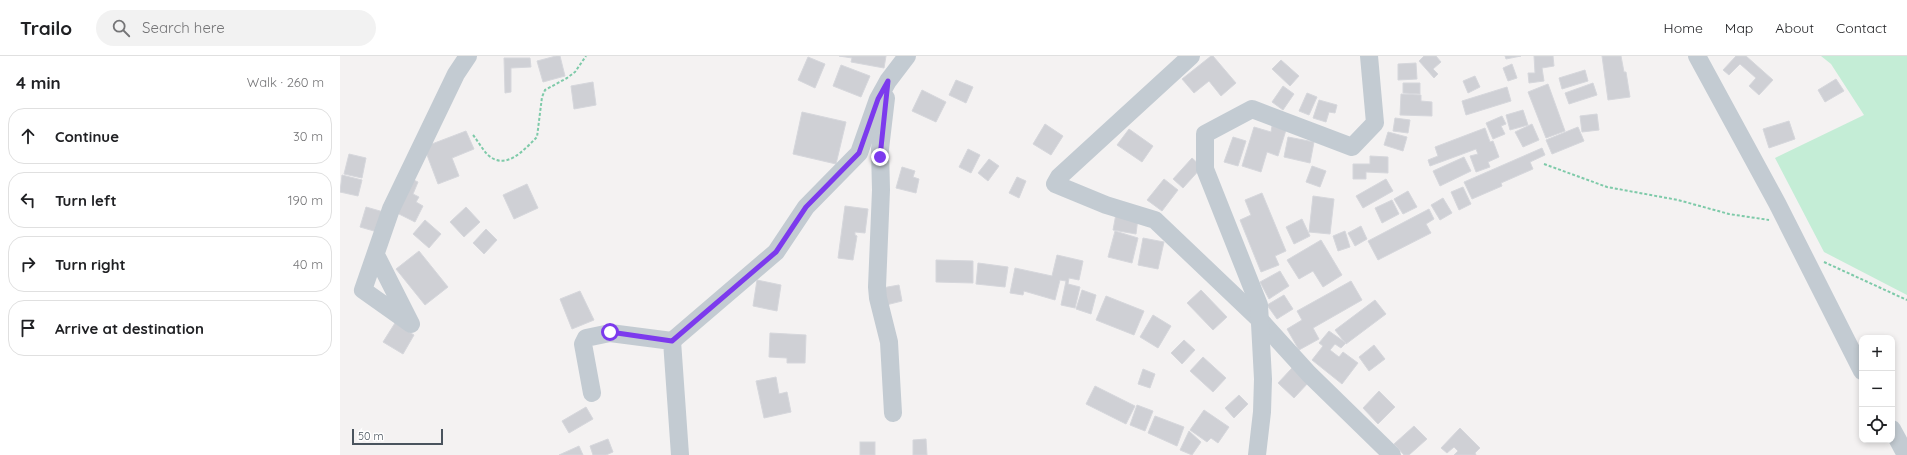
<!DOCTYPE html>
<html lang="en">
<head>
<meta charset="utf-8">
<style>
	:root { --surface:#fff; --page:#f2f2f2; --text:#202124; --muted:#757577; --line:#e0e0e0 }
	body { margin:0; font-family:Quicksand,sans-serif; background:var(--page); color:var(--text) }
	.controls { position:absolute; right:12px; bottom:12px; display:grid; overflow:hidden; border-radius:8px; box-shadow:0 2px 6px #0003 }
	.controls button { width:36px; height:36px; display:grid; place-items:center; padding:0; border:0; border-bottom:1px solid var(--line); background:var(--surface); color:var(--text); font:20px sans-serif }
	.scale { position:absolute; left:12px; bottom:10px; width:91px; box-sizing:border-box; padding-left:4px; border:2px solid #4a545e; border-top:0; font-size:11px; line-height:14px; white-space:nowrap; color:#4a545e; -webkit-text-stroke:3px #fff; paint-order:stroke }
	.stop { position:absolute; width:12px; height:12px; margin:-9px; border:3px solid #7c3aed; border-radius:50%; background:#fff }
	.stop.end { background:#7c3aed; border-color:#fff; box-shadow:0 1px 4px #0008 }
	.list { margin:0; padding:0; list-style:none }
	h2 { display:flex; justify-content:space-between; align-items:center; height:52px; margin:0; padding:0 16px; font-size:17px }
	h2 small { font-size:13px; font-weight:400; color:var(--muted) }
	.list li { display:grid; grid-template-columns:26px 1fr auto; gap:12px; align-items:center; box-sizing:border-box; height:56px; margin:0 8px 8px; padding:0 8px; border:1px solid var(--line); border-radius:16px }
	.list b { display:block; font-size:15px; white-space:nowrap }
	.list em { font-size:13px; font-style:normal; color:var(--muted) }
	.icon { flex:none; width:22px; height:22px; fill:none; stroke:currentColor; stroke-width:2; stroke-linecap:round; stroke-linejoin:round }
	.map { position:relative; flex:none; width:1567px; height:399px; overflow:hidden }
	header { display:flex; align-items:center; gap:24px; box-sizing:border-box; height:56px; padding:0 20px; background:var(--surface); border-bottom:1px solid var(--line) }
	header strong { font-size:19px }
	nav { display:flex; gap:22px; margin-inline-start:auto; font-size:14px }
	.search { width:280px; height:36px; background:var(--page); display:flex; align-items:center; gap:10px; box-sizing:border-box; padding:0 14px; border-radius:22px; color:var(--muted); font-size:15px }
	main { display:flex }
	aside { flex:1; background:var(--surface) }
	.map>svg:first-child { display:block }
	.green { fill:#c4edd6 }
	.building { fill:#cfd0d5; stroke:#d6d7dc }
	.lines { fill:none; stroke-linecap:round; stroke-linejoin:round }
	.path { stroke:#7ecaa9; stroke-width:2; stroke-dasharray:3 2; stroke-linecap:butt }
	.minor { stroke:#c3cbd2; stroke-width:18 }
	.route { stroke:#7c3aed; stroke-width:5 }
</style>
</head>
<body>
<header>
<strong>Trailo</strong>
<div class="search"><svg class="icon" aria-label="search" viewBox="0 0 24 24"><circle cx="10" cy="10" r="6"/><path d="M15 15l6 6"/></svg>Search here</div>
<nav><a>Home</a><a>Map</a><a>About</a><a>Contact</a></nav>
</header>
<main>
<aside>
<h2>4 min<small>Walk · 260 m</small></h2>
<ul class="list">
<li><svg class="icon" aria-label="ahead" viewBox="0 0 24 24"><path d="M12 20V5M6 11l6-6 6 6"/></svg><div><b>Continue</b></div><em>30 m</em></li>
<li><svg class="icon" aria-label="left" viewBox="0 0 24 24"><path d="M17 20v-9H6M10 6l-5 5 5 5"/></svg><div><b>Turn left</b></div><em>190 m</em></li>
<li><svg class="icon" aria-label="right" viewBox="0 0 24 24"><path d="M7 20v-9h11M14 6l5 5-5 5"/></svg><div><b>Turn right</b></div><em>40 m</em></li>
<li><svg class="icon" aria-label="arrive" viewBox="0 0 24 24"><path d="M6 21V4h12l-3 4 3 4H6"/></svg><div><b>Arrive at destination</b></div></li>
</ul>
</aside>
<div class="map">
<svg width="1567" height="399" viewBox="0 0 1567 399">
	<rect width="100%" height="100%" fill="#f4f2f2"/>
	<polygon class="green" points="1481,0 1567,0 1567,239 1484,196 1435,102 1524,59 1491,8"/>
	<g class="building">
		<polygon points="216,0 220,0 225,20 203,26 197,5"/>
		<polygon points="499,0 546,0 544,12 511,6 512,2"/>
		<polygon points="871,0 873,0 896,27 881,40 869,25 854,37 842,23"/>
		<polygon points="1084,0 1096,0 1101,6 1093,13 1098,18 1094,22 1079,5"/>
		<polygon points="1165,0 1181,0 1166,3"/>
		<polygon points="1194,0 1213,0 1214,10 1202,12 1204,25 1189,27 1188,17 1195,17"/>
		<polygon points="1262,0 1281,0 1284,16 1286,16 1290,41 1268,44"/>
		<polygon points="1396,0 1406,0 1433,24 1419,39 1409,30 1416,22 1400,8 1389,19 1383,14"/>
		<polygon points="468,1 485,8 475,32 458,24"/>
		<polygon points="164,2 190,2 191,11 171,12 171,36 165,37"/>
		<polygon points="941,4 959,20 950,30 932,13"/>
		<polygon points="1076,7 1077,23 1058,24 1058,8"/>
		<polygon points="1172,8 1177,22 1168,25 1163,12"/>
		<polygon points="501,9 530,20 521,41 493,30"/>
		<polygon points="1245,14 1248,25 1222,33 1219,22"/>
		<polygon points="1135,20 1140,31 1128,37 1123,25"/>
		<polygon points="1496,23 1504,35 1485,46 1478,34"/>
		<polygon points="616,24 633,31 626,47 609,39"/>
		<polygon points="253,26 256,49 234,53 231,30"/>
		<polygon points="1063,27 1080,27 1080,38 1063,37"/>
		<polygon points="1253,27 1257,39 1229,48 1225,37"/>
		<polygon points="1208,28 1225,75 1206,82 1188,36"/>
		<polygon points="943,30 954,38 943,54 932,46"/>
		<polygon points="1167,31 1171,45 1126,59 1122,45"/>
		<polygon points="582,34 606,46 596,66 572,55"/>
		<polygon points="967,37 977,41 969,59 959,55"/>
		<polygon points="1061,38 1081,39 1081,45 1092,46 1092,60 1060,59"/>
		<polygon points="979,44 997,49 995,57 989,56 986,66 973,62"/>
		<polygon points="1183,54 1188,69 1170,74 1166,59"/>
		<polygon points="462,56 506,66 496,108 453,98"/>
		<polygon points="1257,58 1259,74 1242,76 1240,60"/>
		<polygon points="1162,60 1166,68 1161,70 1165,78 1153,83 1146,67"/>
		<polygon points="1055,62 1070,64 1068,77 1053,75"/>
		<polygon points="1449,65 1455,83 1429,92 1423,73"/>
		<polygon points="705,68 723,80 711,99 693,88"/>
		<polygon points="1192,68 1199,84 1183,91 1175,76"/>
		<polygon points="932,70 946,74 938,100 927,96 921,116 902,110 914,71 931,76"/>
		<polygon points="1238,71 1244,85 1212,98 1206,84"/>
		<polygon points="1145,72 1150,86 1153,85 1159,101 1148,106 1150,111 1136,116 1130,100 1138,98 1136,93 1090,110 1088,104 1098,100 1095,91"/>
		<polygon points="789,73 813,90 802,106 777,89"/>
		<polygon points="126,75 134,93 112,102 119,120 98,128 84,91"/>
		<polygon points="1048,76 1067,81 1063,95 1044,89"/>
		<polygon points="893,81 906,85 898,110 884,106"/>
		<polygon points="948,81 974,86 970,107 944,101"/>
		<polygon points="1202,92 1205,99 1190,106 1193,113 1161,127 1162,130 1132,143 1124,126"/>
		<polygon points="628,93 640,99 631,117 619,111"/>
		<polygon points="9,98 26,102 22,122 4,118"/>
		<polygon points="1030,100 1048,101 1048,117 1026,116 1026,123 1013,123 1013,108 1030,108"/>
		<polygon points="1124,101 1131,115 1100,130 1093,115"/>
		<polygon points="852,102 862,111 843,132 833,123"/>
		<polygon points="649,103 659,110 648,125 638,117"/>
		<polygon points="972,110 986,115 980,131 966,126"/>
		<polygon points="562,111 575,115 573,121 579,123 576,137 556,132"/>
		<polygon points="2,119 22,124 18,140 0,136"/>
		<polygon points="677,121 686,125 679,142 669,137"/>
		<polygon points="69,122 78,126 73,138 79,141 76,146 83,150 75,166 57,157"/>
		<polygon points="824,123 838,134 822,155 807,144"/>
		<polygon points="1046,123 1053,135 1023,152 1016,140"/>
		<polygon points="187,128 198,152 174,163 163,139"/>
		<polygon points="1123,131 1131,148 1119,154 1111,136"/>
		<polygon points="1068,135 1077,151 1063,158 1054,143"/>
		<polygon points="922,137 946,195 935,200 939,209 921,216 900,164 911,159 905,144"/>
		<polygon points="973,140 994,143 990,178 969,176"/>
		<polygon points="1103,142 1112,157 1100,164 1091,149"/>
		<polygon points="1052,144 1059,158 1042,167 1035,152"/>
		<polygon points="505,150 528,153 525,177 515,176 515,179 517,180 513,204 498,202"/>
		<polygon points="26,151 47,157 41,177 20,171"/>
		<polygon points="126,151 140,166 124,181 110,166"/>
		<polygon points="1089,153 1094,163 1086,168 1091,177 1038,204 1028,185"/>
		<polygon points="776,158 798,162 796,178 773,174"/>
		<polygon points="962,163 970,180 954,188 946,171"/>
		<polygon points="85,164 101,178 89,192 73,178"/>
		<polygon points="1021,170 1027,183 1015,190 1008,177"/>
		<polygon points="146,173 157,184 144,198 133,187"/>
		<polygon points="775,175 798,182 792,207 768,201"/>
		<polygon points="1005,175 1010,191 998,195 993,180"/>
		<polygon points="803,182 824,186 818,213 798,209"/>
		<polygon points="981,184 1002,219 983,231 973,215 959,223 947,204"/>
		<polygon points="79,195 108,231 85,249 56,213"/>
		<polygon points="717,199 743,205 739,224 729,222 728,228 740,231 735,252 721,249 726,225 720,224 715,244 684,235 683,239 670,237 675,212 712,220"/>
		<polygon points="596,204 633,205 633,227 596,226"/>
		<polygon points="638,207 668,211 665,231 636,228"/>
		<polygon points="940,215 949,230 929,243 920,226"/>
		<polygon points="417,224 441,229 437,255 413,250"/>
		<polygon points="1011,225 1022,244 973,272 979,283 959,294 947,273 962,264 957,255"/>
		<polygon points="559,229 562,245 546,249 542,232"/>
		<polygon points="742,234 756,239 751,258 736,253"/>
		<polygon points="861,234 887,261 873,274 847,247"/>
		<polygon points="240,235 254,264 232,273 220,243"/>
		<polygon points="944,239 953,253 937,263 927,249"/>
		<polygon points="766,240 804,255 794,279 756,264"/>
		<polygon points="1035,244 1046,258 1006,288 995,274"/>
		<polygon points="813,259 831,270 818,292 800,281"/>
		<polygon points="55,267 74,279 63,298 43,286"/>
		<polygon points="989,275 1006,287 1001,292 995,288 990,294 999,301 1003,296 1018,307 1002,328 972,304 983,290 979,287"/>
		<polygon points="430,277 466,279 465,307 447,307 447,302 429,301"/>
		<polygon points="844,284 855,294 842,308 831,297"/>
		<polygon points="1034,289 1045,303 1029,315 1019,301"/>
		<polygon points="863,301 886,322 873,336 850,315"/>
		<polygon points="952,312 969,326 954,342 938,327"/>
		<polygon points="803,313 815,318 810,332 798,328"/>
		<polygon points="436,321 439,338 447,336 451,356 424,362 416,325"/>
		<polygon points="755,330 795,350 786,368 746,348"/>
		<polygon points="1039,335 1055,351 1038,368 1023,352"/>
		<polygon points="899,339 908,348 894,362 885,352"/>
		<polygon points="797,349 813,355 805,375 790,369"/>
		<polygon points="246,351 253,363 229,377 222,365"/>
		<polygon points="864,354 889,371 878,387 871,382 867,386 850,374"/>
		<polygon points="815,360 844,371 837,390 808,377"/>
		<polygon points="1074,370 1087,383 1069,399 1064,399 1054,388"/>
		<polygon points="1120,372 1140,392 1135,397 1136,399 1114,399 1118,395 1114,391 1107,397 1101,392"/>
		<polygon points="849,375 861,386 852,399 840,394"/>
		<polygon points="268,383 273,396 266,399 253,399 250,390"/>
		<polygon points="586,383 587,399 573,399 573,384"/>
		<rect x="520" y="386" width="15" height="13"/>
		<polygon points="239,390 243,399 219,399"/>
	</g>
	<g class="lines">
		<g class="path">
			<path d="M133,79c5,6 9,14 15,20 18,16 36,-5 49,-18l5,-40 3,-7 22,-12 8,-6 11,-16"/>
			<polyline points="1204,108 1267,131 1338,144 1389,158 1429,164"/>
			<polyline points="1484,206 1567,244"/>
		</g>
		<g class="minor">
			<polyline points="851,0 719,121 715,128 766,149 815,164 920,264 969,318 1052,399"/>
			<polyline points="1357,0 1437,147 1522,315"/>
			<polyline points="546,42 540,93 541,134 537,231 538,242 549,286 553,357"/>
			<polyline points="36,199 71,268 23,234 51,153 116,18 128,0"/>
			<polyline points="332,285 436,196 466,151 519,97 538,43 548,25 567,0"/>
			<polyline points="252,337 243,288 246,282 270,277 332,285 340,399"/>
			<polyline points="1552,373 1566,399"/>
			<polyline points="917,399 922,356 923,323 919,249 865,113 865,78 912,53 1012,91 1035,67 1029,0"/>
		</g>
	</g>
	<g class="lines">
		<polyline class="route" points="270,276 332,285 436,196 466,151 519,97 538,43 548,25 540,101"/>
	</g>
</svg>
<div class="controls">
<button>+</button>
<button>−</button>
<button><svg class="icon" aria-label="locate" viewBox="0 0 24 24"><circle cx="12" cy="12" r="6"/><path d="M12 2v4M12 18v4M2 12h4M18 12h4"/></svg></button>
</div>
<div class="scale">50 m</div>
<div class="stop" style="left:270px;top:276px"></div>
<div class="stop end" style="left:540px;top:101px"></div>
</div>
</main>
</body>
</html>
